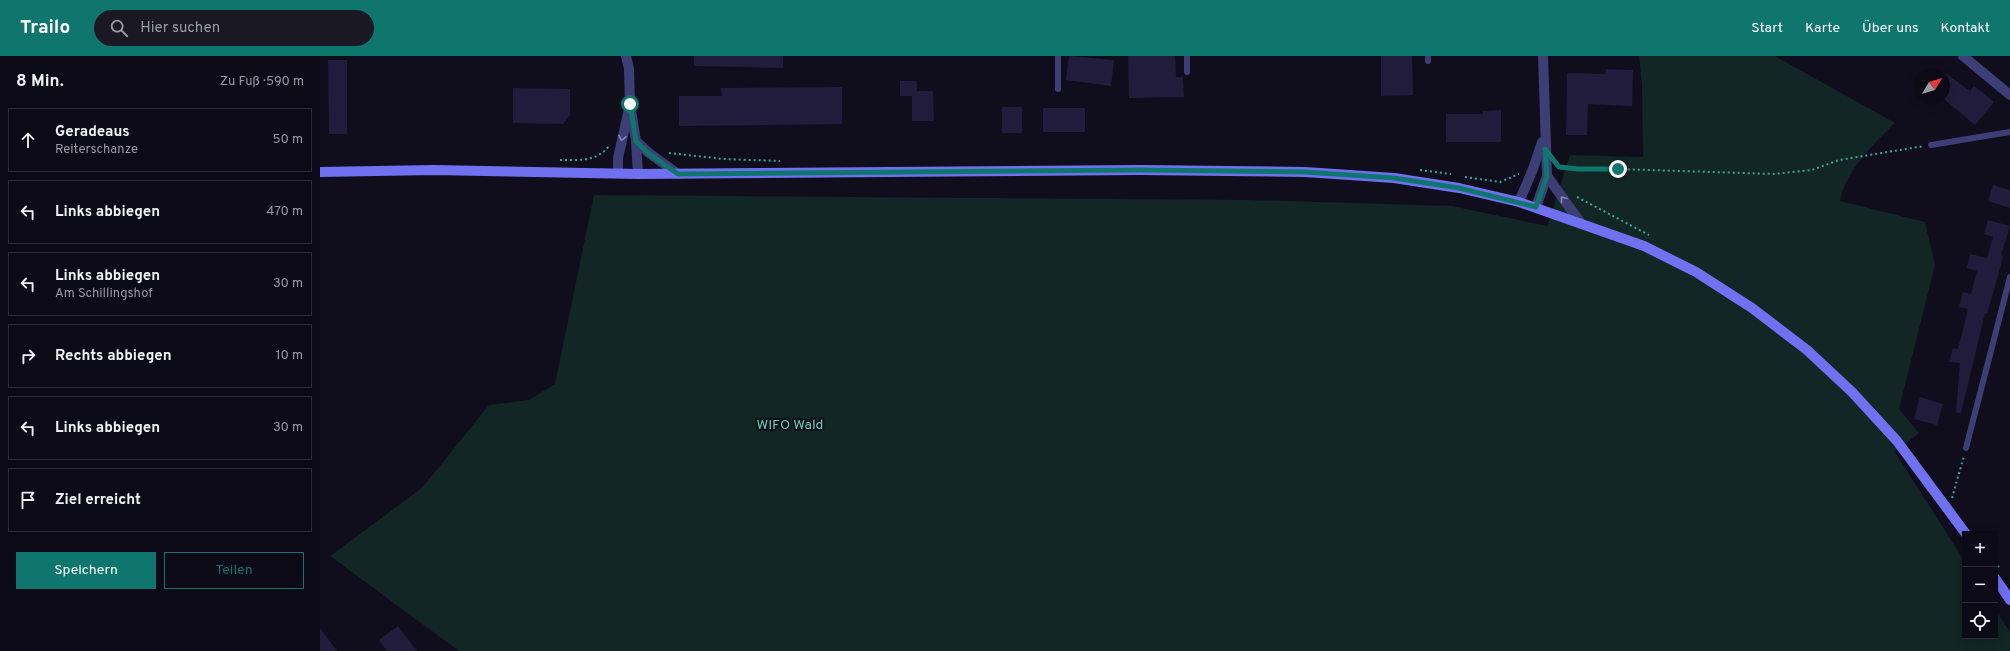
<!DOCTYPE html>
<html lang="de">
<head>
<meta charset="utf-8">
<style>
	:root { --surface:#0c0a16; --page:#1a1823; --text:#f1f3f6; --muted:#9a9aa1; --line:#2c2b35; --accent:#0f766e }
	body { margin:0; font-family:Overpass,sans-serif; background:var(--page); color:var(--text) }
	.controls { position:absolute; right:12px; bottom:12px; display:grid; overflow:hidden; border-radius:0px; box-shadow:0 2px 10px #0003 }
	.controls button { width:36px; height:36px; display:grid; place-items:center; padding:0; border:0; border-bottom:1px solid var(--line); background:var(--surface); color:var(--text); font:20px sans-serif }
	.compass { position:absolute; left:1594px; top:12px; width:36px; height:36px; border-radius:50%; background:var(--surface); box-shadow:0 2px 10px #0003; rotate:52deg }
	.stop { position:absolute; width:12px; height:12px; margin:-9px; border:3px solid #0f766e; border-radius:50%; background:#fff }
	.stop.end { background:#0f766e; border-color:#fff; box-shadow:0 1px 4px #0008 }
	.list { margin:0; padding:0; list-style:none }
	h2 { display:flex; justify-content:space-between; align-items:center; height:52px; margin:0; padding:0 16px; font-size:17px }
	h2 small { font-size:13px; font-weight:400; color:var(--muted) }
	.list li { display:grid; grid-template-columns:26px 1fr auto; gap:12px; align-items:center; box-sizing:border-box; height:64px; margin:0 8px 8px; padding:0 8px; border:1px solid var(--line); border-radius:0px }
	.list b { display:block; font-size:15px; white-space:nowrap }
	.list p { margin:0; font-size:13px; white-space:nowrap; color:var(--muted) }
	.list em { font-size:13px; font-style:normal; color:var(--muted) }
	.actions { display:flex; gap:8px; padding:12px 16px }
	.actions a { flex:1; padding:9px 0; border:1px solid var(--accent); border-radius:0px; text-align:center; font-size:14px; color:var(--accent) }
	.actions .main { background:var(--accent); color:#fff }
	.icon { flex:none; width:22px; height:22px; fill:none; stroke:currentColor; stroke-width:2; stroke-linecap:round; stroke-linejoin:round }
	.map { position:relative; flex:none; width:1690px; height:595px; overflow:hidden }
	header { display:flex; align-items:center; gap:24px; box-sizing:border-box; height:56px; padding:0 20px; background:var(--accent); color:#fff }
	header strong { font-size:19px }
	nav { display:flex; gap:22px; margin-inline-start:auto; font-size:14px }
	.search { width:280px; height:36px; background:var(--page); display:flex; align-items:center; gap:10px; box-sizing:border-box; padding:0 14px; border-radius:22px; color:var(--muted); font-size:15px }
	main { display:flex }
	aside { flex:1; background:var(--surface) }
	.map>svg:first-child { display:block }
	.green { fill:#122625 }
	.building { fill:#211c3c }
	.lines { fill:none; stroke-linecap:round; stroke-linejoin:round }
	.path { stroke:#39a49a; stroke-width:2; stroke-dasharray:2 3; stroke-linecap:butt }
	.service { stroke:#3e3e77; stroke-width:6 }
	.minor { stroke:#3e3e77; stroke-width:10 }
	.secondary { stroke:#7071f0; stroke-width:10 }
	.oneway { stroke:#8886b8 }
	.route { stroke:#0f766e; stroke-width:5 }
	.labels { text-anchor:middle; stroke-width:4; stroke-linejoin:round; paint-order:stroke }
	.park-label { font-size:14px; fill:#63d2b2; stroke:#100e1d }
</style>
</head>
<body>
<header>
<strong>Trailo</strong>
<div class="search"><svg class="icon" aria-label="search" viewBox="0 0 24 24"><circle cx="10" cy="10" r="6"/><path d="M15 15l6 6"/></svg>Hier suchen</div>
<nav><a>Start</a><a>Karte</a><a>Über uns</a><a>Kontakt</a></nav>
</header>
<main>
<aside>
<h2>8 Min.<small>Zu Fuß · 590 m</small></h2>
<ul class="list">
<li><svg class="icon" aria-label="ahead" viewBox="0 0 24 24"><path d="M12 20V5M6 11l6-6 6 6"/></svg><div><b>Geradeaus</b><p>Reiterschanze</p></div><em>50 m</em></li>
<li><svg class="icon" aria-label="left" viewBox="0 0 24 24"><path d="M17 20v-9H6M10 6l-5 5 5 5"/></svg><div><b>Links abbiegen</b></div><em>470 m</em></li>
<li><svg class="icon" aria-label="left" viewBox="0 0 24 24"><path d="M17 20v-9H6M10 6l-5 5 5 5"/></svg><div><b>Links abbiegen</b><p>Am Schillingshof</p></div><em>30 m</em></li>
<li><svg class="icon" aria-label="right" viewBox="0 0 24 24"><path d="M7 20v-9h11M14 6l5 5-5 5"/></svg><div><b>Rechts abbiegen</b></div><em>10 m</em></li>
<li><svg class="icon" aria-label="left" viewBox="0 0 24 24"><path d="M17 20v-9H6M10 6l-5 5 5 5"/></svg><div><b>Links abbiegen</b></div><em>30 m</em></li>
<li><svg class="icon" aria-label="arrive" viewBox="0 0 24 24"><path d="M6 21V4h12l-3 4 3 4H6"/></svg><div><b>Ziel erreicht</b></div></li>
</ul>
<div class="actions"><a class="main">Speichern</a><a>Teilen</a></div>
</aside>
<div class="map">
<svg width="1690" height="595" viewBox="0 0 1690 595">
	<rect width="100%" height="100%" fill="#100e1d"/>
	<path class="green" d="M1319,0h136l120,67c-21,20 -50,49 -55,78l85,21 10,43 -36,144 20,24 -24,19 70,110v74h30v-27l15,23v19h-1551l-129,-95 92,-68 67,-83 40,-5 26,-16 39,-189 655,5 203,6 95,20 23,-71 73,2 -1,-73z"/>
	<g class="building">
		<polygon points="374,0 463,0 463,12 374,10"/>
		<polygon points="749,0 794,4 791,30 746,24"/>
		<polygon points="808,0 855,0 856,21 863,21 864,41 809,42"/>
		<polygon points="1061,0 1092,0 1093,39 1061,40"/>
		<polygon points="8,4 27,4 27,78 9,78"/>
		<polygon points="1286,13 1313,14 1312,50 1268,48 1267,79 1246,79 1247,17 1285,18"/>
		<polygon points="1624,16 1650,35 1654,30 1674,46 1655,69 1624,43"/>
		<polygon points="580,25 597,25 597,35 613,35 614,65 592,65 592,40 580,40"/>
		<polygon points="522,31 522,68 359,70 359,40 402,40 401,32"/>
		<polygon points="193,32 250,33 250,59 243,68 193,67"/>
		<rect x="682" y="51" width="20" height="26"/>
		<rect x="723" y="52" width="42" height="24"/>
		<polygon points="1181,54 1181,86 1126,86 1126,58 1163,58 1163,55"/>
		<polygon points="1673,129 1690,134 1690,152 1668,145"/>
		<polygon points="1668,164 1690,170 1681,199 1683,200 1678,220 1667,258 1665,257 1641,357 1636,356 1640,307 1629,306 1633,292 1638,293 1648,253 1639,251 1643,236 1651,238 1657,215 1647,212 1650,198 1667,202 1673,181 1664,178"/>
		<polygon points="1600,341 1623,348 1617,369 1594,363"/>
		<polygon points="78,570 97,595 67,595 59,584"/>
		<polygon points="0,572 17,595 0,595"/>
	</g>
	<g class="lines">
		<g class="path">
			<polyline points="349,97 404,103 460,105"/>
			<path d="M240,104c18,0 37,2 49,-14"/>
			<polyline points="1238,110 1258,113 1298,113 1454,118 1492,114 1519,104 1604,90"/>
			<polyline points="1100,114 1131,118"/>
			<polyline points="1145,121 1180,126 1199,118"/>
			<polyline points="1257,141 1329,179"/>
			<polyline points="1632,442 1644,400"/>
			<polyline points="1675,506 1679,511"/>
		</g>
		<g class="service">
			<polyline points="867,0 867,16"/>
			<polyline points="1108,0 1108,5"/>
			<polyline points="738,33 738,0"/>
			<polyline points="1611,89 1690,76"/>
			<polyline points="1646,392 1690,221"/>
		</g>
		<g class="minor">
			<polyline points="306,0 309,13 310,48 316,85 318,118"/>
			<polyline points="1223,0 1227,120 1260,166"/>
			<polyline points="1643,0 1690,39"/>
			<polyline points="316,85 329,97 358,118"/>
			<polyline points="298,117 298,102 309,53"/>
			<polyline points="1199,146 1213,113 1222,86"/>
			<polyline points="1216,151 1227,120"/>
		</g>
		<g class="secondary">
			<polyline points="0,116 114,114 318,118 820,114 985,116 1074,122 1139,132 1199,146 1324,190 1376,216 1432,252 1487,294 1532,336 1577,385 1646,478"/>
			<polyline points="1675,522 1690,544"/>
		</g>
	</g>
	<defs><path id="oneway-chevron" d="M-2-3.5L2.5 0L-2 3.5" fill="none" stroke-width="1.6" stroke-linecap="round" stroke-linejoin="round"/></defs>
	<g class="oneway">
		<use href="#oneway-chevron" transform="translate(302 82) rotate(102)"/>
		<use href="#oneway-chevron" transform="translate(1243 143) rotate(-128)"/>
	</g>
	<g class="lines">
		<polyline class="route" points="310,48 316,85 329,98 358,118 820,114 985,116 1074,122 1139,132 1216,151 1227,120 1225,93 1239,111 1258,113 1298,113"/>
	</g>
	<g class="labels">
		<g class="park-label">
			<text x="470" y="373">WIFO Wald</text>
		</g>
	</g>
</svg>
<div class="controls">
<button>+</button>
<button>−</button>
<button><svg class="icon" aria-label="locate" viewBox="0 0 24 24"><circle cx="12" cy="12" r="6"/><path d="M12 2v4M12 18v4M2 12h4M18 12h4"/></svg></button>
</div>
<svg class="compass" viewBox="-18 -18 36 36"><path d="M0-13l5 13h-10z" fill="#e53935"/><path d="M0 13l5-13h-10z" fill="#9a9aa1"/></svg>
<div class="stop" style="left:310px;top:48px"></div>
<div class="stop end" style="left:1298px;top:113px"></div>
</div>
</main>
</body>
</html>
